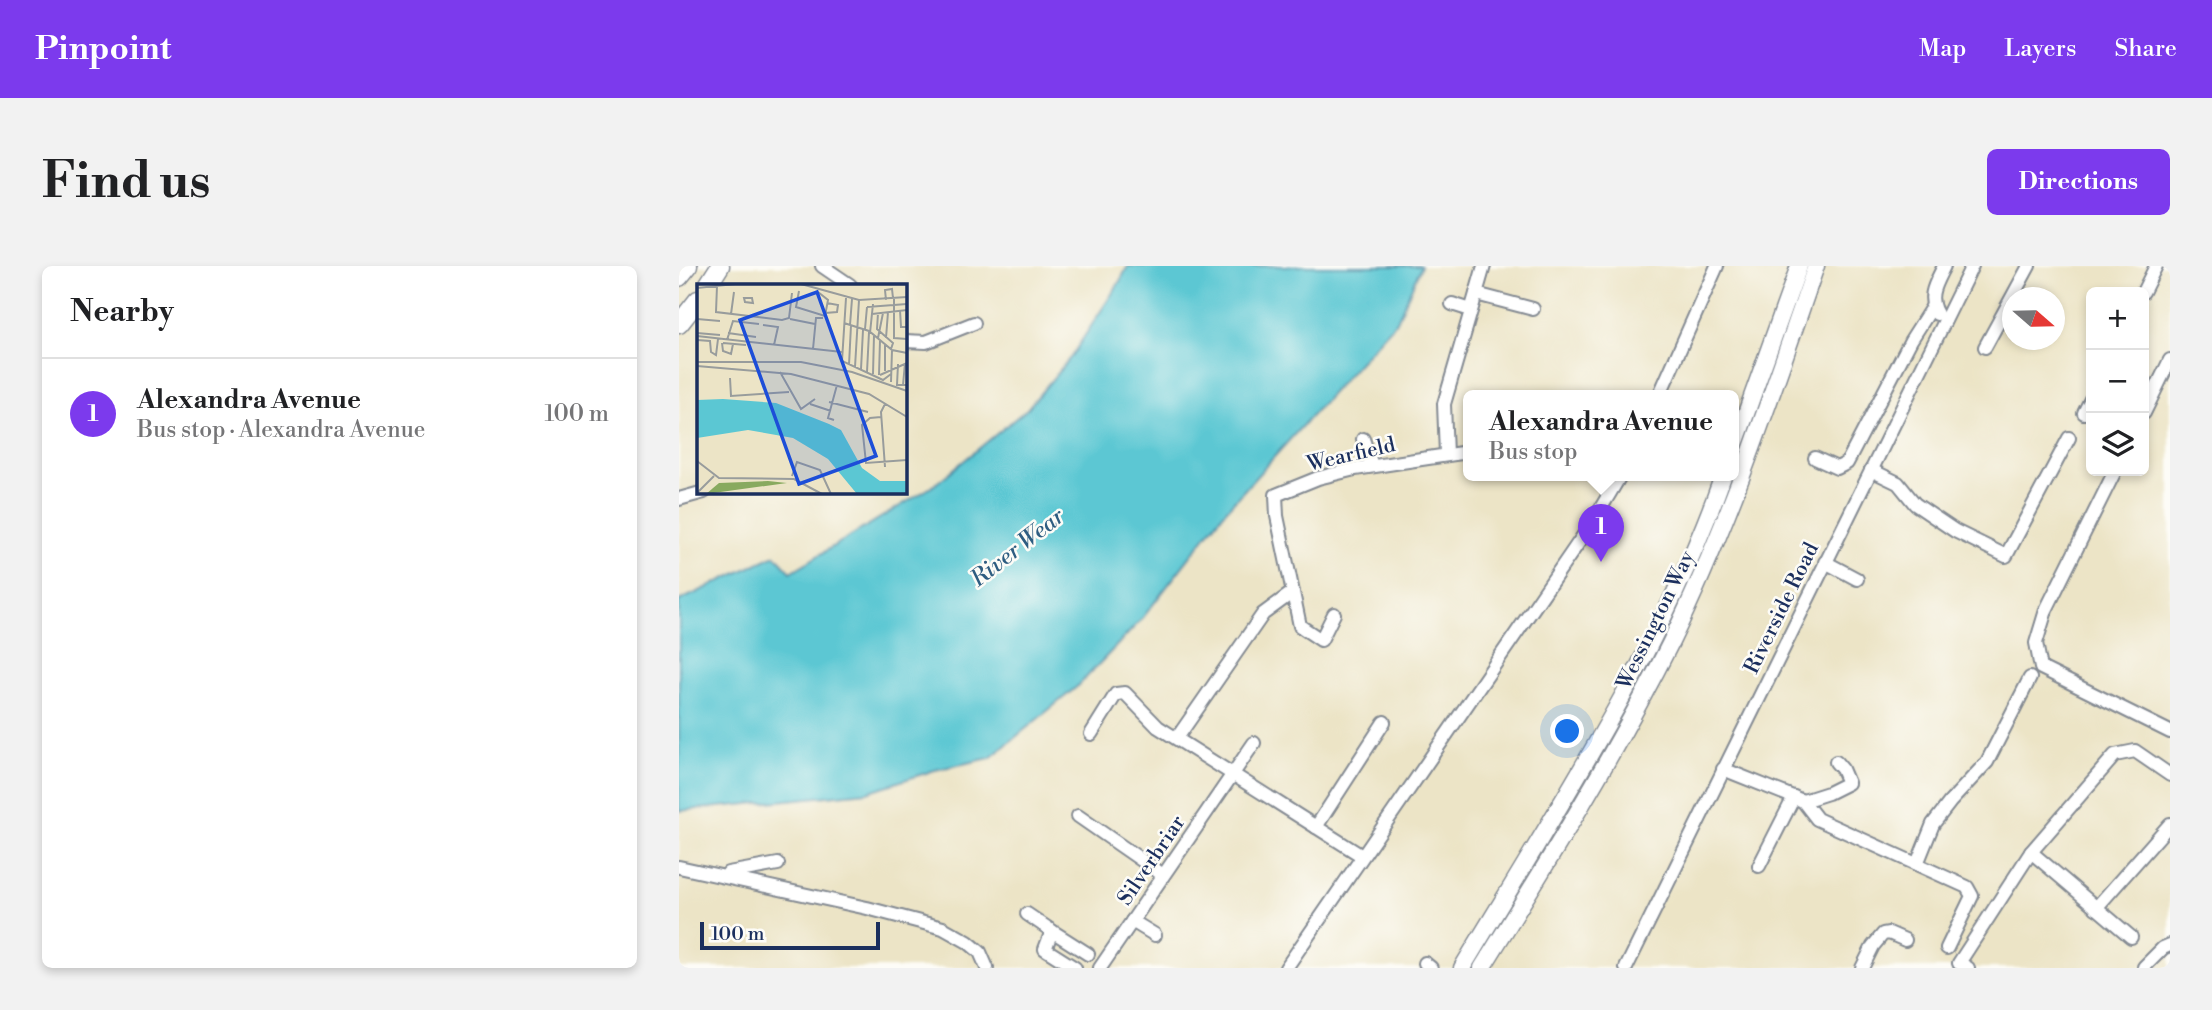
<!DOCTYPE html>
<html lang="en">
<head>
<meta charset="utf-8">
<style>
	:root { --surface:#fff; --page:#f2f2f2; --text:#202124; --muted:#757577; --line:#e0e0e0; --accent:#7c3aed }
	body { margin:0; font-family:"Libre Bodoni",serif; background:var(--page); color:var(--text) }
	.controls { position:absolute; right:21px; top:21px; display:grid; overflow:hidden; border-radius:10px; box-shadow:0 4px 10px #0003 }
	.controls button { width:63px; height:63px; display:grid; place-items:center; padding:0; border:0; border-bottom:2px solid var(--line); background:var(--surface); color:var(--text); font:35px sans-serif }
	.compass { position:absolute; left:1323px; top:21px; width:63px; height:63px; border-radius:50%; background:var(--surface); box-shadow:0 4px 10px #0003; rotate:110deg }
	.scale { position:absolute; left:21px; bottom:18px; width:180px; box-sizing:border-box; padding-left:7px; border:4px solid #1b2f5e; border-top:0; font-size:19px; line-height:24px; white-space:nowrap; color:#1b2f5e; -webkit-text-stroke:5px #fdfcf7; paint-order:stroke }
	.you { position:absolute; left:889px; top:466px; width:24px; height:24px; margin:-18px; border:5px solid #fff; border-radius:50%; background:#1a73e8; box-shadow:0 0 0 10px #1a73e833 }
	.badge { display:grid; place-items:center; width:46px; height:46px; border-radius:50%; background:var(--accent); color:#fff; font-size:23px; font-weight:700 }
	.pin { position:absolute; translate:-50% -58px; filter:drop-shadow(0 2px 4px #0008) }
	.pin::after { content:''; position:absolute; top:37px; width:24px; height:21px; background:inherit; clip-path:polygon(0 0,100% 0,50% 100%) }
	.popup { position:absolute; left:784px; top:124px; width:276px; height:91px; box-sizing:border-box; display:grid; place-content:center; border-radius:10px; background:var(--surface); filter:drop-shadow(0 2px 5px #0005); font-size:23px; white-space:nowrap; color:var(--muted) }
	.popup b { font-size:26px; color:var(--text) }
	.popup::after { content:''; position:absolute; left:50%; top:100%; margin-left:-14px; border:14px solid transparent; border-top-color:var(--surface) }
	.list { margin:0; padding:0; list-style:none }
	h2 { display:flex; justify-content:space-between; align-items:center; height:91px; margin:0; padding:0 28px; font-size:30px }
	h2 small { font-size:23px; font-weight:400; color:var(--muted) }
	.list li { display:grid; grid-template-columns:46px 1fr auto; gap:21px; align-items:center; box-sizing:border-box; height:112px; padding:0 28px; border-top:2px solid var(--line) }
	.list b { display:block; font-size:26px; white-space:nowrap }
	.list p { margin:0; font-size:23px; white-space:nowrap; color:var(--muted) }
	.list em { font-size:23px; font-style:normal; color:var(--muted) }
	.icon { flex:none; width:38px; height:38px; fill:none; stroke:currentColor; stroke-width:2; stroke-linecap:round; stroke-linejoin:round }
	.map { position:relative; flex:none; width:1491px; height:702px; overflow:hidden; border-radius:10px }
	header { display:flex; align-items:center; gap:42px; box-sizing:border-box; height:98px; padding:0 35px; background:var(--accent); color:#fff }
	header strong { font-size:33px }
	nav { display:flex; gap:38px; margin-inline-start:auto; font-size:24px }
	.intro { display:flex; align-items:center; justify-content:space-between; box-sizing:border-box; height:168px; padding:0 42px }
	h1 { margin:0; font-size:49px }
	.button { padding:18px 32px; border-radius:10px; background:var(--accent); color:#fff; font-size:24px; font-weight:700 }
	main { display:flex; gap:42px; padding:0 42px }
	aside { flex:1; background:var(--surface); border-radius:10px; box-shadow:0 4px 10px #0003 }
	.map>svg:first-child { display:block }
	.water { fill:#5bc7d3; stroke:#3b7b98; stroke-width:2 }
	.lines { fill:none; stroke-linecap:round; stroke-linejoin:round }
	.minor-casing { stroke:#848a92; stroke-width:16 }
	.major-casing { stroke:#848a92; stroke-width:19 }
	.highway-casing { stroke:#848a92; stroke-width:21 }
	.minor { stroke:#fff; stroke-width:12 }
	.major { stroke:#fff; stroke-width:16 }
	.highway { stroke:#fff; stroke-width:18 }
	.labels { text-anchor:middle; stroke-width:5; stroke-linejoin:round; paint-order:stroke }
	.street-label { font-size:21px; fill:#1b2f5e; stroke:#fdfcf7 }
	.water-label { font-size:23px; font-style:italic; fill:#2e5d81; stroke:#fdfcf7 }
	.inset-road { fill:none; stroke:#989c9c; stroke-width:2 }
	.view { fill:#1d4ed8; fill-opacity:0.15; stroke:#1d4ed8; stroke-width:3.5 }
	.inset-edge { fill:none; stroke:#1b2f5e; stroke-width:3.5 }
</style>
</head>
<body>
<header>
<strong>Pinpoint</strong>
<nav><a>Map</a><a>Layers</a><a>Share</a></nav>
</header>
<div class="intro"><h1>Find us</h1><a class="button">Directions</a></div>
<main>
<aside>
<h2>Nearby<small></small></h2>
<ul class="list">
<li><span class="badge">1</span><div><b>Alexandra Avenue</b><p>Bus stop · Alexandra Avenue</p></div><em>100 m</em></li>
</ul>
</aside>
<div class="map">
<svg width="1491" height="702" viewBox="0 0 1491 702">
	<rect width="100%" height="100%" fill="#fdfcf7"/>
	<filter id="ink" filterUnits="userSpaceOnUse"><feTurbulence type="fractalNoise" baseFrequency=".0143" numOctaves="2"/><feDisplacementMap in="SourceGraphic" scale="14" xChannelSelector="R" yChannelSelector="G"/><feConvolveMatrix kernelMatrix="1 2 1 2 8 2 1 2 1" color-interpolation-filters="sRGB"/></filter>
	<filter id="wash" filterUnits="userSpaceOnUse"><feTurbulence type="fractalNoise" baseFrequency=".00686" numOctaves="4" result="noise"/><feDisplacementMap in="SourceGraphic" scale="28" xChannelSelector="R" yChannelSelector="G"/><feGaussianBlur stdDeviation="1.57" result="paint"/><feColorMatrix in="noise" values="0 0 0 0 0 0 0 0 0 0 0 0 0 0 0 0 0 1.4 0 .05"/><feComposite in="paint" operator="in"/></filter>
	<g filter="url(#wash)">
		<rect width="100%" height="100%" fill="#ece4c6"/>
		<polygon class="water" points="449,0 742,0 718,55 548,243 462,354 400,419 311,492 256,504 188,526 0,545 0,335 96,289 112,306 254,220 348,143 392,91 440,17"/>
	</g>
	<g filter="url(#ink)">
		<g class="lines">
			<defs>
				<g id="minor">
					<polyline points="143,0 171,19"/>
					<polyline points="1464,26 1477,0"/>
					<polyline points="797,28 854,43"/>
					<polyline points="773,38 792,44"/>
					<path d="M1258,48c-11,-18 -1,-31 7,-48"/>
					<polyline points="226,75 247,76 295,57"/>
					<polyline points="1306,81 1350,0"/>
					<polyline points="980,130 1038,0"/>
					<polyline points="1405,147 1412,133"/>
					<polyline points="1465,147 1491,94"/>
					<polyline points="684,173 693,200"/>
					<polyline points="767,188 765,138 805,0"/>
					<polyline points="1136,192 1158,202 1168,197 1232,74 1253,41"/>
					<polyline points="1192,204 1219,217 1236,238 1276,265 1327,290 1390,172"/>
					<polyline points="1436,205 1367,344 1357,377 1362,402 1491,466"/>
					<polyline points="0,233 25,226"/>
					<polyline points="1146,296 1178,313"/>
					<polyline points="655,348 642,374 621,360 598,250 597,229 639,212 676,203 789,186"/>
					<polyline points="412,468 437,428 446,427 479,461 683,590"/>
					<polyline points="498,472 584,348 614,326"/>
					<polyline points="1044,503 1124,535 1138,553 1288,621 1293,630 1268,682"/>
					<polyline points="1124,535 1149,527 1169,517 1163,503 1157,496"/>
					<polyline points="399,550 484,609"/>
					<polyline points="637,561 705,456"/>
					<polyline points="1352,586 1452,671"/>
					<polyline points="1238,598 1254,558 1271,536 1308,496 1351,412"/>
					<polyline points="1080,600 1115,531"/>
					<polyline points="0,601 188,642 264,662 289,676 301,686 308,702"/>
					<polyline points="49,607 99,598"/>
					<polyline points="1417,642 1491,558"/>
					<polyline points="348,648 373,665"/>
					<polyline points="453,655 476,669"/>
					<polyline points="746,697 752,702"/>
					<polyline points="1465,701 1484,682 1491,679"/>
					<polyline points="396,702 366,683 373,665 409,688"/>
					<polyline points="421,702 575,477"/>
					<polyline points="607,702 913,257 941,210"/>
					<polyline points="947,702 1293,0"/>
					<polyline points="1183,702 1194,680 1204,668 1210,667 1226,674"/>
					<polyline points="1289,702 1280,697 1352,586 1436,489 1456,485 1491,509"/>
				</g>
				<g id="major">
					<polyline points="1055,181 1120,0"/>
					<path d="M783,702c95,-158 199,-317 261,-492"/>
					<path d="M803,702c66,-106 133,-214 189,-326 59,-121 101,-249 145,-376"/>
				</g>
				<g id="highway">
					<polyline points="0,11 9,0"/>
					<polyline points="29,19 41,0"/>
					<polyline points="0,58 19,34"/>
				</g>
			</defs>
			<use href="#minor" class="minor-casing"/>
			<use href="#major" class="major-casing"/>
			<use href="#highway" class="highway-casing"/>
			<use href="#minor" class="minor"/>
			<use href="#major" class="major"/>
			<use href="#highway" class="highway"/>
		</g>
	</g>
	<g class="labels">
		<g class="street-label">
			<text transform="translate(672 188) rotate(-13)" y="7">Wearfield</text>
			<text transform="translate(1102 342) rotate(-64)" y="7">Riverside Road</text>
			<text transform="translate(976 354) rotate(-64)" y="7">Wessington Way</text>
			<text transform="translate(472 594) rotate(-56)" y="7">Silverbriar</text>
		</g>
		<g class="water-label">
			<text transform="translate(338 281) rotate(-38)" y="8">River Wear</text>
		</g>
	</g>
	<g transform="translate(18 18)">
		<rect width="210" height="210" fill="#ece4c6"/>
		<path d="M71,197l19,2 -81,11 13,-11z" fill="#88aa5f"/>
		<path d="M26,115l53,4 53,21 12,6 21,38 18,13h27v13h-50l-29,-35 -35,-21 -45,-8 -51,8v-38z" fill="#5bc7d3"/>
		<path class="inset-road" d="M104,0l58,16 48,-3M20,2l-1,26 66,8 7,-2 3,-25M0,4l38,-4M102,7l-3,16 29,9 3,-16 -10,-8M47,14h8l1,5 -8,-1zM149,14l-4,63 41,19 8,-6M197,14v40l13,1M189,16l-1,-10 7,-1 1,9M170,23l40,-3M203,26l1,17h6M128,29l12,-1 1,-7 -11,-2M181,29l-1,16 16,14 -2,6M34,30l3,-22M175,30l35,-4M0,35l23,2M93,35l25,5M147,39l25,8 23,19 15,3M66,41l15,2 -4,18M153,41l2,-26M168,45l2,-22M0,49l23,2M31,49l28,4M173,49l3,-29M0,52l145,16M181,54l5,-25M189,54l2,-26M0,56l13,1 1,11 5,3 2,-16M30,56l6,-19 26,3M25,59l1,8 8,3 2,-10M26,59l23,2M116,65l3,-31h7M0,78h104l51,10 55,19M201,80l-1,21h10M152,81l2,-40M0,82l94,8 78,20 38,23M158,83l4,-67M164,85l2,-39M188,87v-26M83,88l21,37 14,-10M170,88l2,-40M176,90l1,-39M182,91l1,-35M183,91l27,-12M33,94l1,18 58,-4M194,98l1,-32M206,101l2,-22M132,118l39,10M113,120l21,7M184,133l-11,1 -8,7 4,38 41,-3M137,136l-6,-2 9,-33M0,177l22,17 75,1 28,15M188,183l-4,-55 4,-8M95,192l5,-14 23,8 11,24M0,209l17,-17M26,210h32"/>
		<path class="view" d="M120,8l59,164 -77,28 -59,-164z"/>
		<rect width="210" height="210" class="inset-edge"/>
	</g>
</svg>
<div class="controls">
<button>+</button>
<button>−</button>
<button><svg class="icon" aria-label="layers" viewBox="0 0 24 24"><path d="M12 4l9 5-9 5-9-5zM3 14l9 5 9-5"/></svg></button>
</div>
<svg class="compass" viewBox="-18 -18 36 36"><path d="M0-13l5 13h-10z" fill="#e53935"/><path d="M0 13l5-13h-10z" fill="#757577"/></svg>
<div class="scale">100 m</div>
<div class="you"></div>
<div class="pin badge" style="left:922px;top:296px">1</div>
<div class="popup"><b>Alexandra Avenue</b>Bus stop</div>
</div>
</main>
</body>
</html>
